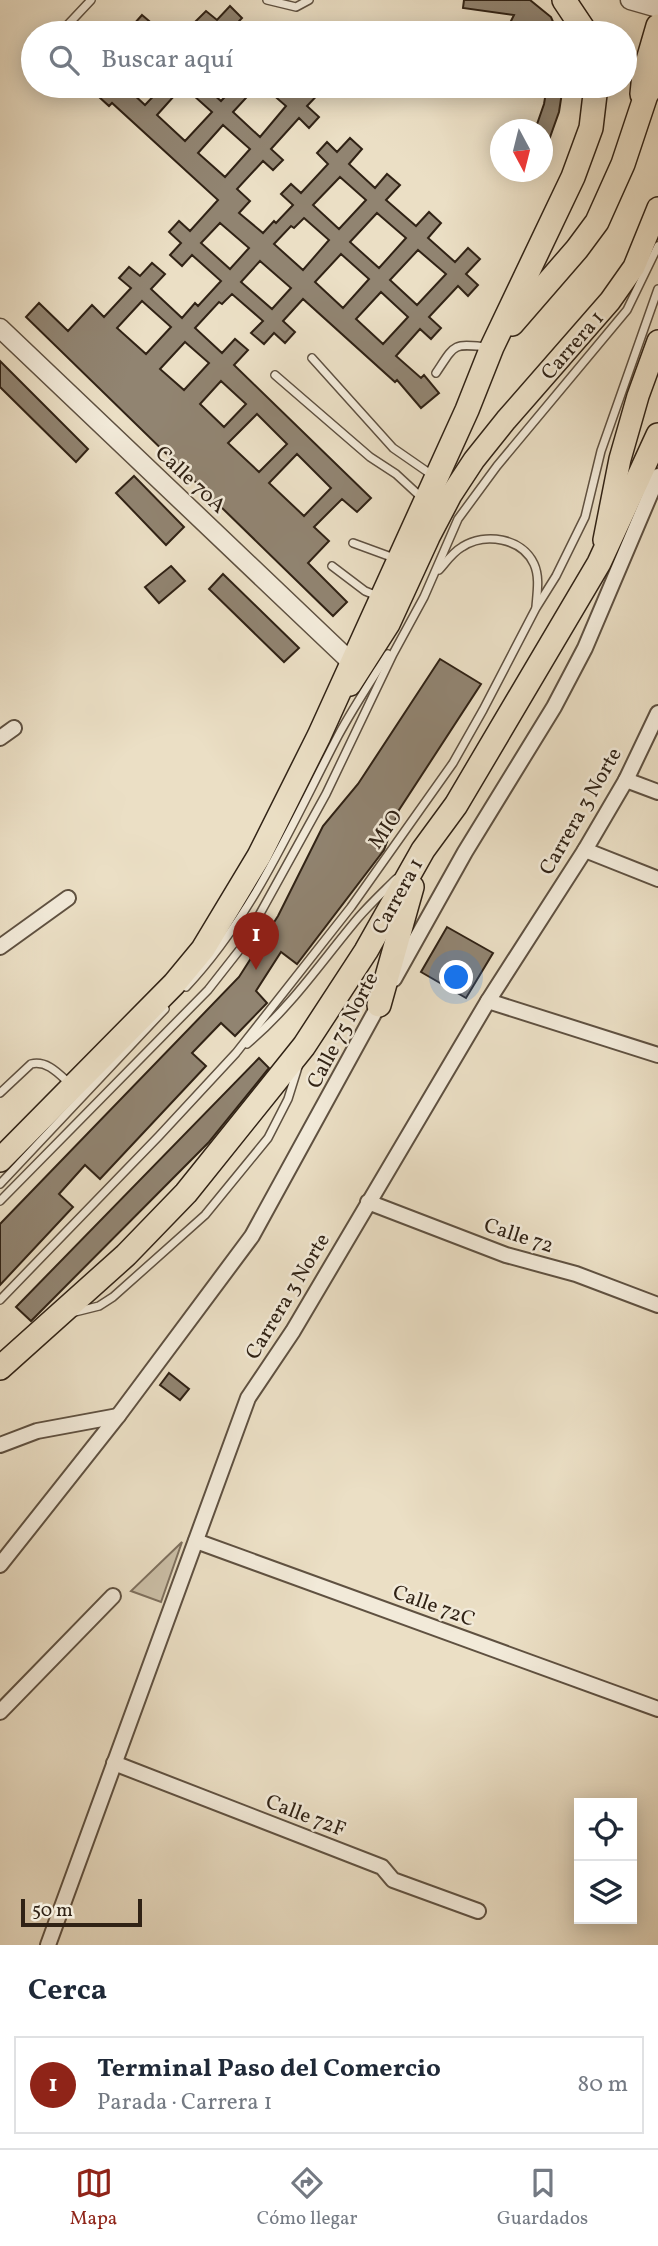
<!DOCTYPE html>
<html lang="es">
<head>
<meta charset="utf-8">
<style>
	:root { --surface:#fff; --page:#f2f2f3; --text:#1f2937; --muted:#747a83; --line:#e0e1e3; --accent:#8f2418 }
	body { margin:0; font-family:Vollkorn,serif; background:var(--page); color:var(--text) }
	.controls { position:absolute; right:21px; bottom:21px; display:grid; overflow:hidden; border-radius:0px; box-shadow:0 4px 18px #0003 }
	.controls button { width:63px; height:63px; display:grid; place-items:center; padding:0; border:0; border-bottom:2px solid var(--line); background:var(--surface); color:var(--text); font:35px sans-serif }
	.compass { position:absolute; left:490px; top:119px; width:63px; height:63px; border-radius:50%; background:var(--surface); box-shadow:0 4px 18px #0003; rotate:173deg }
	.scale { position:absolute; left:21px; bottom:18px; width:121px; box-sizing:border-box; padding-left:7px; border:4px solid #302215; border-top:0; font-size:19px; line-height:24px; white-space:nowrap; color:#302215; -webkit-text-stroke:5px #f2ead9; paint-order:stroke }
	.you { position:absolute; left:457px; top:978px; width:24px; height:24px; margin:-18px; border:5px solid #fff; border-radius:50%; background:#1a73e8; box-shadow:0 0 0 10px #1a73e833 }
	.badge { display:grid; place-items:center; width:46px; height:46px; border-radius:50%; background:var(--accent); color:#fff; font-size:23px; font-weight:700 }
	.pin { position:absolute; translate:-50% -58px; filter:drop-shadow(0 2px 4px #0008) }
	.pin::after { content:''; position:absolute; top:37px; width:24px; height:21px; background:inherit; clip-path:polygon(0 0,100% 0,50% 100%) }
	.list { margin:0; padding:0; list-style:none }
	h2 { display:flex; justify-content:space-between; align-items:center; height:91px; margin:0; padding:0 28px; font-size:30px }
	h2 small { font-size:23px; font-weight:400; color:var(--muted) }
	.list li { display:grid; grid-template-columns:46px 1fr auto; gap:21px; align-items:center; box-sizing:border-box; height:98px; margin:0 14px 14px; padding:0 14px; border:2px solid var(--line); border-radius:0px }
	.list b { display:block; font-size:26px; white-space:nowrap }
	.list p { margin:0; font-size:23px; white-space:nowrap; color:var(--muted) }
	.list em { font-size:23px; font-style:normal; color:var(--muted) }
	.icon { flex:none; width:38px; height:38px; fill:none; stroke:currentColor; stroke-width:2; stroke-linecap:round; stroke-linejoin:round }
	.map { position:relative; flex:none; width:658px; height:1945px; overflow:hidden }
	.search { position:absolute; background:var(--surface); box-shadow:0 4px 18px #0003; left:21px; right:21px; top:21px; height:77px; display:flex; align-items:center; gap:18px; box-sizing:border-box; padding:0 24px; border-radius:38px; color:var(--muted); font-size:26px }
	.sheet { height:203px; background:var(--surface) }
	nav { display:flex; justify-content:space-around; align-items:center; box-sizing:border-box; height:98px; border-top:2px solid var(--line); background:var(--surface); font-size:19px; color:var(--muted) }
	nav a { display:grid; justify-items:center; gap:4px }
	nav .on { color:var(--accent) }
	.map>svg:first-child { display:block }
	.green { fill:#cbbfa7; stroke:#7e705e; stroke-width:2 }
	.building { fill:#918471; stroke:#302215; stroke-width:2; fill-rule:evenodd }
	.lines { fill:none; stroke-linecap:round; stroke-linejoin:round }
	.service-casing { stroke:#5f5141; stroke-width:10 }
	.minor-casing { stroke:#5f5141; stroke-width:18 }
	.tertiary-casing { stroke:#5f5141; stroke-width:21 }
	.primary-casing { stroke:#302215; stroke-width:24 }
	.trunk-casing { stroke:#302215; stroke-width:26 }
	.service { stroke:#f2ead9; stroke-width:7 }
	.minor { stroke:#f2ead9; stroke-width:14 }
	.tertiary { stroke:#f2ead9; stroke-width:18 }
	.primary { stroke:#ebdfc5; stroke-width:21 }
	.trunk { stroke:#ebdfc5; stroke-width:23 }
	.labels { text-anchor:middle; stroke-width:5; stroke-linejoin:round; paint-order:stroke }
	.street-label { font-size:21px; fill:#302215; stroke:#f2ead9 }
</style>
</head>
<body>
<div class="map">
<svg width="658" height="1945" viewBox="0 0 658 1945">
	<rect width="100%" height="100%" fill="#ebdfc5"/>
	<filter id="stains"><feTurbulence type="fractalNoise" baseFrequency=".00286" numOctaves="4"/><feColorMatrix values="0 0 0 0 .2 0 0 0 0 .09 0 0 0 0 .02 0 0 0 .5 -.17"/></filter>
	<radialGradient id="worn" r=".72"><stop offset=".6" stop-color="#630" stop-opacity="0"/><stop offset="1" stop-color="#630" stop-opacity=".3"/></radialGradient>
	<polygon class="green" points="182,1542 161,1602 131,1591"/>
	<g class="building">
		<polygon points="464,0 530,0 551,17 558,33 505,33 514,15 463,8"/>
		<polygon points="230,6 242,18 229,32 231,33 205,33 207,31 196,21 206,11 217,20"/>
		<polygon points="142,15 155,26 148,33 126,33"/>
		<path d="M87,86h30l12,10 3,-3 13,12 18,-19h41l17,15 14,-15h22l-24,26 27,25 26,-31 -23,-20h63l-19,20 12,11 -10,11 -10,-10 -28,31 12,11 -10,10 -10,-9 -26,28 13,12 -11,12 24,20 11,-12 2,2 17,-18 -12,-11 10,-10 10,9 27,-29 -11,-11 10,-11 10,10 13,-14 12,11 -13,15 26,24 12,-14 13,11 -14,15 30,26 13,-14 12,11 -13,15 27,24 13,-14 12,11 -14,15 12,11 -10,11 -10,-10 -29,31 12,11 -10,11 -11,-10 -24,27 25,22 3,-3 15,18 -18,15 -24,-28 -2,2 -92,-83 -20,22 12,11 -10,11 -11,-10 -10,11 -13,-11 12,-12 -31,-27 -10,10 -3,-2 -24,26 27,25 13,-14 13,11 -14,15 137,133 -14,14 -15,-13 -28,28 15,14 -21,22 39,39 -14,14 -307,-299 13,-14 29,28 24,-26 12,12 27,-29 -12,-10 10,-11 11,9 12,-13 13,11 -14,15 31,29 13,-15 3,3 23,-25 -29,-26 -10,11 -12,-11 11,-12 -12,-11 10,-11 11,10 28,-31 -106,-97 -3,3zM183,86l29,26 -27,29 -28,-26zM223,125l27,24 -25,28 -27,-24zM340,177l26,23 -27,29 -26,-24zM377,213l29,25 -27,30 -29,-26zM304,218l25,22 -26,30 -29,-26 17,-18 3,2zM220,223l29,25 -19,21 -29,-26zM418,250l28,24 -29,31 -27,-25zM341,254l28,25 -26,29 -28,-26zM260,261l31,27 -19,21 -31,-27zM381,292l27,25 -25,27 -27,-25zM142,301l29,26 -25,27 -29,-26zM185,342l24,21 -25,27 -24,-21zM221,381l25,23 -22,23 -24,-23zM257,414l30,30 -28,28 -31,-29zM297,454l34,34 -27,28 -35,-33z"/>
		<polygon points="547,86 563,86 559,112 544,154 542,154 542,130 535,130 544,104"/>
		<polygon points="0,361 88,449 76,462 0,387"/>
		<polygon points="134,476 184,527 166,545 116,493"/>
		<polygon points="171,566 185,581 159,603 145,587"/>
		<polygon points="223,574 299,648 284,662 209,589"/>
		<polygon points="440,659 481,684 399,810 384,850 297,964 281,952 256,991 267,1003 235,1036 221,1023 192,1053 206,1066 100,1179 85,1165 59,1194 73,1207 0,1285 0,1224 239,977 278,916 323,826 358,784"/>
		<polygon points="447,927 493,953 466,998 421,972"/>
		<polygon points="259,1058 269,1068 209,1142 31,1321 16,1307"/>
		<polygon points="169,1373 189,1389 180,1400 160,1385"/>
	</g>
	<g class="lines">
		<defs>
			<g id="service">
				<polyline points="267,0 296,7 309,0"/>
				<polyline points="60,33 91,0"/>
				<polyline points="312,358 393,448 432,475"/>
				<path d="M436,373c20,-30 16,-29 51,-26"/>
				<polyline points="275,375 370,457 396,474 422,498"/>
				<polyline points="353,543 394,558"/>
				<polyline points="332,566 365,591 380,597"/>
				<path d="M439,570c7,-8 14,-18 23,-23 23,-15 60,-9 72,17 6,13 3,29 2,43"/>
				<path d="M186,987c67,-71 107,-165 152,-251 15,-28 33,-55 50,-82"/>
				<path d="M247,1044c45,-38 74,-82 111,-126 12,-14 25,-26 38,-39"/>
				<path d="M0,1093l31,-29c16,-4 28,10 39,20"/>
				<polyline points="0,1184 165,1009"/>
				<polyline points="0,1201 208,990 241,948 326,794 393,654 424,597 458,519 497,466 627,310 658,246"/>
				<polyline points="0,1300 159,1136 236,1053 351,907 453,763 483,710 536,608 556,576 585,517 601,451 658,289"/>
				<polyline points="75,1312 99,1306 113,1297 205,1215 268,1138 288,1099 298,1067"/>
			</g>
			<g id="minor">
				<polyline points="0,738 14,728"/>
				<polyline points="626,780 658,792"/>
				<polyline points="585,850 658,879"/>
				<polyline points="0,947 68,898"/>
				<polyline points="394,979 465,852 554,707 585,648 658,476"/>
				<polyline points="488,1001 658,1055"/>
				<polyline points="368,1202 506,1255 576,1274 658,1305"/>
				<polyline points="0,1445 37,1431 118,1416"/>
				<polyline points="196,1541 658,1709"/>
				<polyline points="0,1565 118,1416 252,1236 382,999"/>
				<polyline points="0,1712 113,1596"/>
				<polyline points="114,1763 382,1867 393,1880 478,1911"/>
				<polyline points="48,1945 248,1398 293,1331 488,1001 585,850 626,780 658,713"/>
			</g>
			<g id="tertiary">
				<polyline points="630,0 658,8"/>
				<polyline points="0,328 352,663"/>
			</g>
			<g id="primary">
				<polyline points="604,540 620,459 638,396 658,341"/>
				<polyline points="350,685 389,624 429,537 451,495 474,460 506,420 610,301 634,267 658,208"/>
			</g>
			<g id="trunk">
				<polyline points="564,0 586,33"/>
				<polyline points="642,94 644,74 658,26"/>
				<polyline points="512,324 577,249 597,222 623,164 646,95 658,77"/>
				<polyline points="379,1005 412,887"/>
				<polyline points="0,1160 174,984 203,949 259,856 319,736 467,410 492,347 573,177 591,128 596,86"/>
				<polyline points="0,1368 126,1255 186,1193 304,1046 366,951 423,850 456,805 599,563 658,435"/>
			</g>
		</defs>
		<use href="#service" class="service-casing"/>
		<use href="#minor" class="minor-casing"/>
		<use href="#tertiary" class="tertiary-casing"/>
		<use href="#primary" class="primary-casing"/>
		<use href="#trunk" class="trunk-casing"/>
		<use href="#service" class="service"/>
		<use href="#minor" class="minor"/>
		<use href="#tertiary" class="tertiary"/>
		<use href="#primary" class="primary"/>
		<use href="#trunk" class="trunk"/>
	</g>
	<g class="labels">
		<g class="street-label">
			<text transform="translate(572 345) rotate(-49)" y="7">Carrera 1</text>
			<text transform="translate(191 479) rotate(43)" y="7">Calle 70A</text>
			<text transform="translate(580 811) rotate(-60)" y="7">Carrera 3 Norte</text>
			<text transform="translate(385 829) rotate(-55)" y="7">MIO</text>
			<text transform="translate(397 896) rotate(-61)" y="7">Carrera 1</text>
			<text transform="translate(342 1030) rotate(-62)" y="7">Calle 75 Norte</text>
			<text transform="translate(519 1235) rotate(18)" y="7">Calle 72</text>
			<text transform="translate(287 1296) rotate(-59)" y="7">Carrera 3 Norte</text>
			<text transform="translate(434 1605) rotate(20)" y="7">Calle 72C</text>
			<text transform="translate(306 1815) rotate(21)" y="7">Calle 72F</text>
		</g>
	</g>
	<rect width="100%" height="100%" filter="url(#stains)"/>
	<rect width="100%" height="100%" fill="url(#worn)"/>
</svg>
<div class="controls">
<button><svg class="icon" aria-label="locate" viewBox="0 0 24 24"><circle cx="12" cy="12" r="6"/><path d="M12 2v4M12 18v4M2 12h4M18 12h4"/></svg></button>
<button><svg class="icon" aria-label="layers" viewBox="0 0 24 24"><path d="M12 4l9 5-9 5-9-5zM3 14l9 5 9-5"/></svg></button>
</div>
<svg class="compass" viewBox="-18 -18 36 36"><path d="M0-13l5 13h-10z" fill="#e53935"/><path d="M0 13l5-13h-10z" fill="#747a83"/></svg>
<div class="scale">50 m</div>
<div class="you"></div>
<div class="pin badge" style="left:256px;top:970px">1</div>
<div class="search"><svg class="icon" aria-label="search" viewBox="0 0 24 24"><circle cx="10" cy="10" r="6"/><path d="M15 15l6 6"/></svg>Buscar aquí</div>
</div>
<section class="sheet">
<h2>Cerca<small></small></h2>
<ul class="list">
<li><span class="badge">1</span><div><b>Terminal Paso del Comercio</b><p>Parada · Carrera 1</p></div><em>80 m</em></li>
</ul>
</section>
<nav>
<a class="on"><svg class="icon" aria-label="map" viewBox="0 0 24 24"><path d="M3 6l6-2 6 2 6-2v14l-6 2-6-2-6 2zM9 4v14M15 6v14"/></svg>Mapa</a>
<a><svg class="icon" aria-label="directions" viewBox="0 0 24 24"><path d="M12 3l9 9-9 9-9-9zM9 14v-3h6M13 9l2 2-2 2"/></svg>Cómo llegar</a>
<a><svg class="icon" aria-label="saved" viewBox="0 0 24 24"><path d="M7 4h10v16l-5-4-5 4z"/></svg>Guardados</a>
</nav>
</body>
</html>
